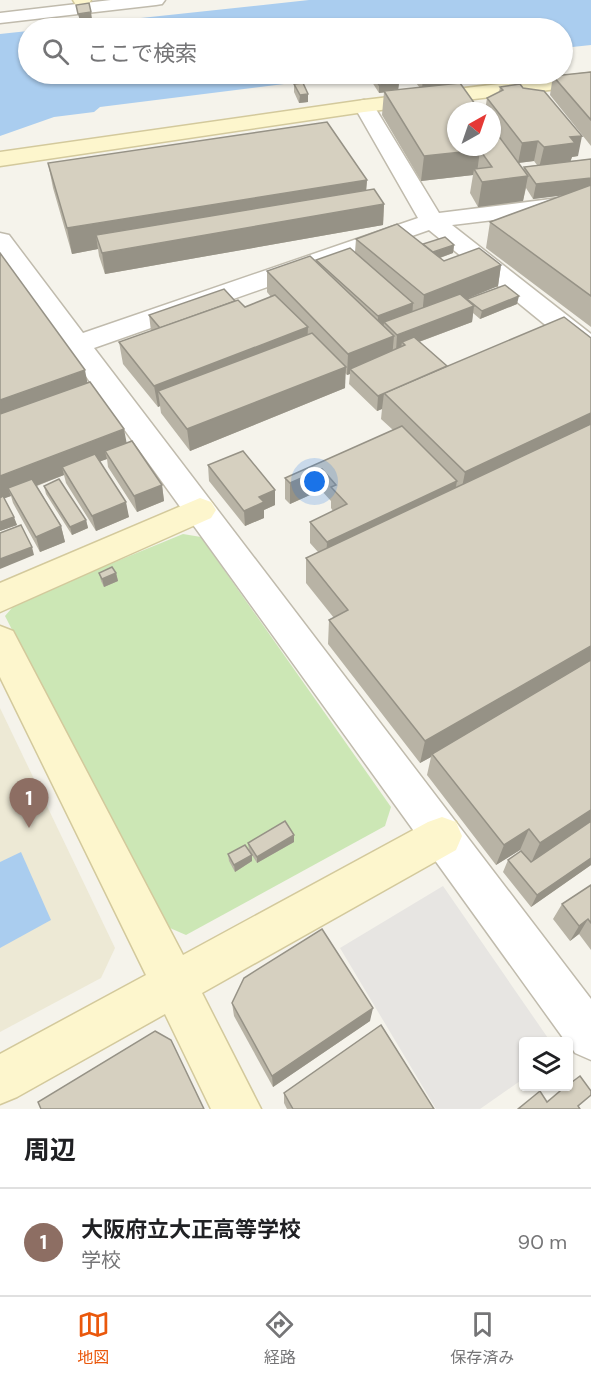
<!DOCTYPE html>
<html lang="ja">
<head>
<meta charset="utf-8">
<style>
	:root { --surface:#fff; --page:#f6f6f6; --text:#202124; --muted:#757577; --line:#e0e0e0; --accent:#ea580c }
	body { margin:0; font-family:"DM Sans","Noto Sans JP",sans-serif; background:var(--page); color:var(--text) }
	.controls { position:absolute; right:18px; bottom:18px; display:grid; overflow:hidden; border-radius:6px; box-shadow:0 2px 4px #0004 }
	.controls button { width:54px; height:54px; display:grid; place-items:center; padding:0; border:0; border-bottom:2px solid var(--line); background:var(--surface); color:var(--text); font:30px sans-serif }
	.compass { position:absolute; left:447px; top:102px; width:54px; height:54px; border-radius:50%; background:var(--surface); box-shadow:0 2px 4px #0004; rotate:40deg }
	.you { position:absolute; left:315px; top:482px; width:21px; height:21px; margin:-15px; border:4px solid #fff; border-radius:50%; background:#1a73e8; box-shadow:0 0 0 9px #1a73e833 }
	.badge { display:grid; place-items:center; width:39px; height:39px; border-radius:50%; background:var(--accent); color:#fff; font-size:20px; font-weight:700 }
	.pin { position:absolute; translate:-50% -50px; filter:drop-shadow(0 2px 3px #0008) }
	.pin::after { content:''; position:absolute; top:32px; width:21px; height:18px; background:inherit; clip-path:polygon(0 0,100% 0,50% 100%) }
	.list { margin:0; padding:0; list-style:none }
	h2 { display:flex; justify-content:space-between; align-items:center; height:78px; margin:0; padding:0 24px; font-size:26px }
	h2 small { font-size:20px; font-weight:400; color:var(--muted) }
	.list li { display:grid; grid-template-columns:39px 1fr auto; gap:18px; align-items:center; box-sizing:border-box; height:108px; padding:0 24px; border-top:2px solid var(--line) }
	.list b { display:block; font-size:22px; white-space:nowrap }
	.list p { margin:0; font-size:20px; white-space:nowrap; color:var(--muted) }
	.list em { font-size:20px; font-style:normal; color:var(--muted) }
	.icon { flex:none; width:33px; height:33px; fill:none; stroke:currentColor; stroke-width:2; stroke-linecap:round; stroke-linejoin:round }
	.map { position:relative; flex:none; width:591px; height:1109px; overflow:hidden }
	.search { position:absolute; background:var(--surface); box-shadow:0 2px 4px #0004; left:18px; right:18px; top:18px; height:66px; display:flex; align-items:center; gap:15px; box-sizing:border-box; padding:0 21px; border-radius:33px; color:var(--muted); font-size:22px }
	.sheet { height:186px; background:var(--surface) }
	nav { display:flex; justify-content:space-around; align-items:center; box-sizing:border-box; height:84px; border-top:2px solid var(--line); background:var(--surface); font-size:16px; color:var(--muted) }
	nav a { display:grid; justify-items:center; gap:3px }
	nav .on { color:var(--accent) }
	.map>svg:first-child { display:block }
	.education { fill:#ede9d5 }
	.green { fill:#cce7b5 }
	.parking { fill:#e7e5e2 }
	.water { fill:#aacdef }
	.lines { fill:none; stroke-linecap:round; stroke-linejoin:round }
	.street-casing { stroke:#c0bbad; stroke-width:3 }
	.secondary-casing { stroke:#d3c99c; stroke-width:3 }
	.street { fill:#fff; fill-rule:evenodd }
	.secondary { fill:#fdf6cd; fill-rule:evenodd }
	.wall { fill:#b8b3a5; fill-rule:evenodd }
	.shaded-wall { fill:#969286 }
	.building { fill:#d6d0c0; stroke:#969286; stroke-width:1.5 }
</style>
</head>
<body>
<div class="map">
<svg width="591" height="1109" viewBox="0 0 591 1109">
	<rect width="100%" height="100%" fill="#f5f3eb"/>
	<polygon class="education" points="0,708 115,948 101,978 0,1032"/>
	<polygon class="green" points="183,534 201,537 391,807 385,826 186,935 163,925 5,616 17,602"/>
	<polygon class="parking" points="443,886 550,1041 524,1042 523,1079 480,1109 436,1109 340,948"/>
	<g class="water">
		<polygon points="309,0 591,0 591,45 563,48 562,28 47,28"/>
		<polygon points="28,31 28,74 364,74 100,107 94,112 54,117 0,136 0,34"/>
		<polygon points="21,852 51,920 0,948 0,862"/>
	</g>
	<g class="lines">
		<defs>
			<g id="street">
				<polygon points="111,0 165,0 162,4 156,5 0,23 0,13"/>
				<polygon points="364,100 371,102 374,106 439,213 591,194 591,208 452,225 591,334 591,357 581,354 429,230 94,348 591,999 591,1060 575,1053 568,1042 566,1042 0,257 0,233 9,235 83,333 418,218 354,106 357,102"/>
			</g>
			<g id="secondary">
				<polygon points="73,0 91,0 88,5 76,5"/>
				<polygon points="591,73 591,85 364,112 0,166 0,152 364,100"/>
				<polygon points="200,498 211,502 216,510 211,518 0,612 0,583"/>
				<polygon points="0,626 13,631 183,955 428,822 442,817 456,822 462,836 456,850 202,993 261,1109 211,1109 165,1014 17,1097 0,1104 0,1054 146,975 0,677"/>
			</g>
		</defs>
		<use href="#street" class="street-casing"/>
		<use href="#secondary" class="secondary-casing"/>
		<use href="#street" class="street"/>
		<use href="#secondary" class="secondary"/>
	</g>
	<g class="wall">
		<polygon points="591,72 591,146 550,95 553,76"/>
		<path d="M370,74h22l7,9 -1,7 22,-2 -11,-14h71l-1,7 -26,3 -3,-3 -1,4 43,62v-36h-7l2,-13 12,-6 1,-5 78,69 -6,1 -2,4 21,-2v168l-105,-79 4,-26 73,-27 -30,4 -7,-11 -3,13 -45,6 -8,-14 3,-18 -52,6 -39,-66 2,-23 -5,1 -9,-14zM534,161l3,4 -13,2 -1,3 -5,-7z"/>
		<polygon points="294,84 308,94 308,102 299,103 294,92"/>
		<polygon points="48,163 367,180 366,190 384,204 383,225 105,274 99,256 98,249 72,254 53,188"/>
		<polygon points="356,239 423,244 454,245 453,253 440,258 444,261 501,265 498,286 466,299 467,300 517,304 480,319 473,313 472,322 419,342 447,367 591,338 591,865 531,907 503,872 508,860 523,853 520,850 496,865 427,775 431,757 420,763 328,644 329,620 334,618 306,583 306,558 318,552 310,543 310,522 333,511 331,508 331,501 321,490 290,504 285,499 285,478 393,430 381,419 382,409 377,411 349,384 350,374 347,375 345,373 345,388 190,451 161,413 160,406 158,407 123,364 119,342 151,331 149,315 235,301 245,307 271,297 267,292 267,271 316,263 316,260 355,252"/>
		<polygon points="0,253 87,383 126,443 162,485 164,501 137,512 108,467 107,459 100,461 129,517 96,531 66,483 64,475 37,486 61,526 65,542 40,552 13,503 11,496 4,498 17,525 0,531"/>
		<polygon points="208,465 275,490 275,505 264,510 264,518 245,526 209,481"/>
		<polygon points="44,486 86,520 88,528 72,535 46,494"/>
		<polygon points="99,573 116,573 118,581 104,587 101,581"/>
		<polygon points="294,842 257,863 249,850 248,843"/>
		<polygon points="228,854 252,855 252,861 235,872 229,861"/>
		<polygon points="591,885 591,950 579,934 570,941 553,919 562,904"/>
		<polygon points="232,1003 370,1021 273,1087 234,1016"/>
		<polygon points="284,1093 434,1109 287,1109 284,1103"/>
	</g>
	<g class="shaded-wall">
		<polygon points="91,12 92,19 80,21 78,14"/>
		<polygon points="442,74 451,74 449,87 422,90 423,76"/>
		<polygon points="480,74 479,81 453,84 454,77"/>
		<polygon points="399,83 398,91 379,93 379,85"/>
		<polygon points="308,94 308,102 299,103 300,95"/>
		<polygon points="582,136 578,156 572,157 570,163 539,168 544,147 570,137"/>
		<polygon points="538,141 534,161 518,163 522,143"/>
		<polygon points="480,150 477,173 474,169 473,175 421,181 424,156"/>
		<polygon points="528,176 523,201 478,207 482,182"/>
		<polygon points="591,178 591,192 533,199 536,184"/>
		<polygon points="367,180 365,205 96,235 98,249 72,254 67,228"/>
		<polygon points="384,204 383,225 105,274 102,253"/>
		<polygon points="454,245 453,253 425,263 425,255"/>
		<polygon points="501,265 498,286 422,317 424,295"/>
		<polygon points="519,296 517,304 480,319 482,311"/>
		<polygon points="413,303 412,319 384,322 383,330 377,332 378,316"/>
		<polygon points="474,306 472,322 405,347 405,345 402,342 401,349 396,351 397,335"/>
		<polygon points="308,327 307,349 158,391 160,406 158,407 154,386"/>
		<polygon points="394,336 392,358 350,369 350,374 347,375 348,354"/>
		<polygon points="346,367 345,388 190,451 187,429"/>
		<polygon points="85,370 90,396 0,429 0,400"/>
		<polygon points="384,393 382,409 377,411 378,396"/>
		<polygon points="591,413 591,435 460,498 465,472"/>
		<polygon points="124,429 128,450 105,451 107,459 66,474 62,467 64,475 12,495 8,488 11,496 0,500 0,476"/>
		<polygon points="322,469 321,490 290,504 290,483"/>
		<polygon points="457,481 453,502 326,563 327,542"/>
		<polygon points="162,485 164,501 137,512 134,496"/>
		<polygon points="275,490 275,505 264,510 264,518 245,526 244,511 259,497"/>
		<polygon points="126,502 129,517 96,531 92,516"/>
		<polygon points="14,517 17,525 0,531 0,522"/>
		<polygon points="86,520 88,528 72,535 70,527"/>
		<polygon points="61,526 65,542 40,552 36,537"/>
		<polygon points="32,547 34,555 0,569 0,559"/>
		<polygon points="116,573 118,581 104,587 102,579"/>
		<polygon points="591,646 591,664 432,754 431,757 420,763 425,741"/>
		<polygon points="591,810 591,824 531,863 540,843"/>
		<polygon points="529,829 520,850 496,865 504,845"/>
		<polygon points="294,835 294,842 257,863 257,857"/>
		<polygon points="252,855 252,861 235,872 234,865"/>
		<polygon points="591,858 591,865 531,907 537,895"/>
		<polygon points="588,919 579,934 570,941 579,926"/>
		<polygon points="373,1008 370,1021 273,1087 272,1076"/>
	</g>
	<g class="building">
		<polygon points="89,3 91,12 78,14 76,5"/>
		<polygon points="591,72 591,120 553,76"/>
		<polygon points="372,74 392,74 399,83 379,85"/>
		<polygon points="422,74 442,74 423,76"/>
		<polygon points="451,74 478,74 454,77"/>
		<polygon points="303,83 308,94 300,95 294,84"/>
		<polygon points="460,83 480,111 456,111 456,147 492,147 492,127 528,176 482,182 474,169 492,167 480,150 424,156 384,91"/>
		<polygon points="520,84 523,88 544,91 582,136 570,137 575,143 544,147 538,141 522,143 487,98 503,90 500,87"/>
		<polygon points="327,122 367,180 67,228 48,163"/>
		<polygon points="591,159 591,178 536,184 524,167"/>
		<polygon points="591,185 591,296 490,222"/>
		<polygon points="374,189 384,204 102,253 96,235"/>
		<polygon points="397,224 444,261 479,248 501,265 424,295 356,239"/>
		<polygon points="445,237 454,245 433,252 423,244"/>
		<polygon points="350,248 413,303 378,316 316,260"/>
		<polygon points="0,253 85,370 0,400"/>
		<polygon points="310,256 394,336 348,354 267,271"/>
		<polygon points="505,285 519,296 482,311 467,299"/>
		<polygon points="224,289 235,301 160,328 149,315"/>
		<polygon points="460,294 474,306 397,335 384,322"/>
		<polygon points="275,295 308,327 154,386 119,342 238,300 245,307"/>
		<polygon points="564,317 591,338 591,413 465,472 384,393"/>
		<polygon points="312,333 346,367 187,429 158,391"/>
		<polygon points="414,337 447,366 378,396 350,369 405,345 402,342"/>
		<polygon points="90,382 124,429 0,476 0,414"/>
		<polygon points="591,424 591,646 425,741 329,620 348,610 306,558"/>
		<polygon points="402,426 457,481 327,542 310,522 347,504 331,487 336,485 322,469 290,483 285,478"/>
		<polygon points="132,441 162,485 134,496 105,451"/>
		<polygon points="243,451 275,490 259,497 264,502 244,511 208,465"/>
		<polygon points="95,454 126,502 92,516 62,467"/>
		<polygon points="32,479 61,526 36,537 8,488"/>
		<polygon points="59,479 86,520 70,527 44,486"/>
		<polygon points="3,496 14,517 0,522 0,498"/>
		<polygon points="21,525 32,547 0,559 0,533"/>
		<polygon points="112,567 116,573 102,579 99,573"/>
		<polygon points="591,660 591,810 540,843 529,829 504,845 432,754"/>
		<polygon points="285,821 294,835 257,857 248,843"/>
		<polygon points="591,821 591,858 537,895 508,860 521,851 531,862"/>
		<polygon points="245,845 252,855 234,865 228,854"/>
		<polygon points="591,885 591,923 588,919 579,926 562,904"/>
		<polygon points="322,929 373,1008 272,1076 232,1003 244,978"/>
		<polygon points="381,1025 434,1109 293,1109 284,1093"/>
		<polygon points="155,1031 171,1040 204,1109 41,1109 38,1102"/>
		<polygon points="580,1076 591,1091 591,1095 578,1106 580,1109 518,1109 540,1091 547,1102 566,1086 568,1086 568,1085"/>
	</g>
</svg>
<div class="controls">
<button><svg class="icon" aria-label="layers" viewBox="0 0 24 24"><path d="M12 4l9 5-9 5-9-5zM3 14l9 5 9-5"/></svg></button>
</div>
<svg class="compass" viewBox="-18 -18 36 36"><path d="M0-13l5 13h-10z" fill="#e53935"/><path d="M0 13l5-13h-10z" fill="#757577"/></svg>
<div class="you"></div>
<div class="pin badge" style="left:29px;top:828px;background:#8d6e63">1</div>
<div class="search"><svg class="icon" aria-label="search" viewBox="0 0 24 24"><circle cx="10" cy="10" r="6"/><path d="M15 15l6 6"/></svg>ここで検索</div>
</div>
<section class="sheet">
<h2>周辺<small></small></h2>
<ul class="list">
<li><span class="badge" style="background:#8d6e63">1</span><div><b>大阪府立大正高等学校</b><p>学校</p></div><em>90 m</em></li>
</ul>
</section>
<nav>
<a class="on"><svg class="icon" aria-label="map" viewBox="0 0 24 24"><path d="M3 6l6-2 6 2 6-2v14l-6 2-6-2-6 2zM9 4v14M15 6v14"/></svg>地図</a>
<a><svg class="icon" aria-label="directions" viewBox="0 0 24 24"><path d="M12 3l9 9-9 9-9-9zM9 14v-3h6M13 9l2 2-2 2"/></svg>経路</a>
<a><svg class="icon" aria-label="saved" viewBox="0 0 24 24"><path d="M7 4h10v16l-5-4-5 4z"/></svg>保存済み</a>
</nav>
</body>
</html>
